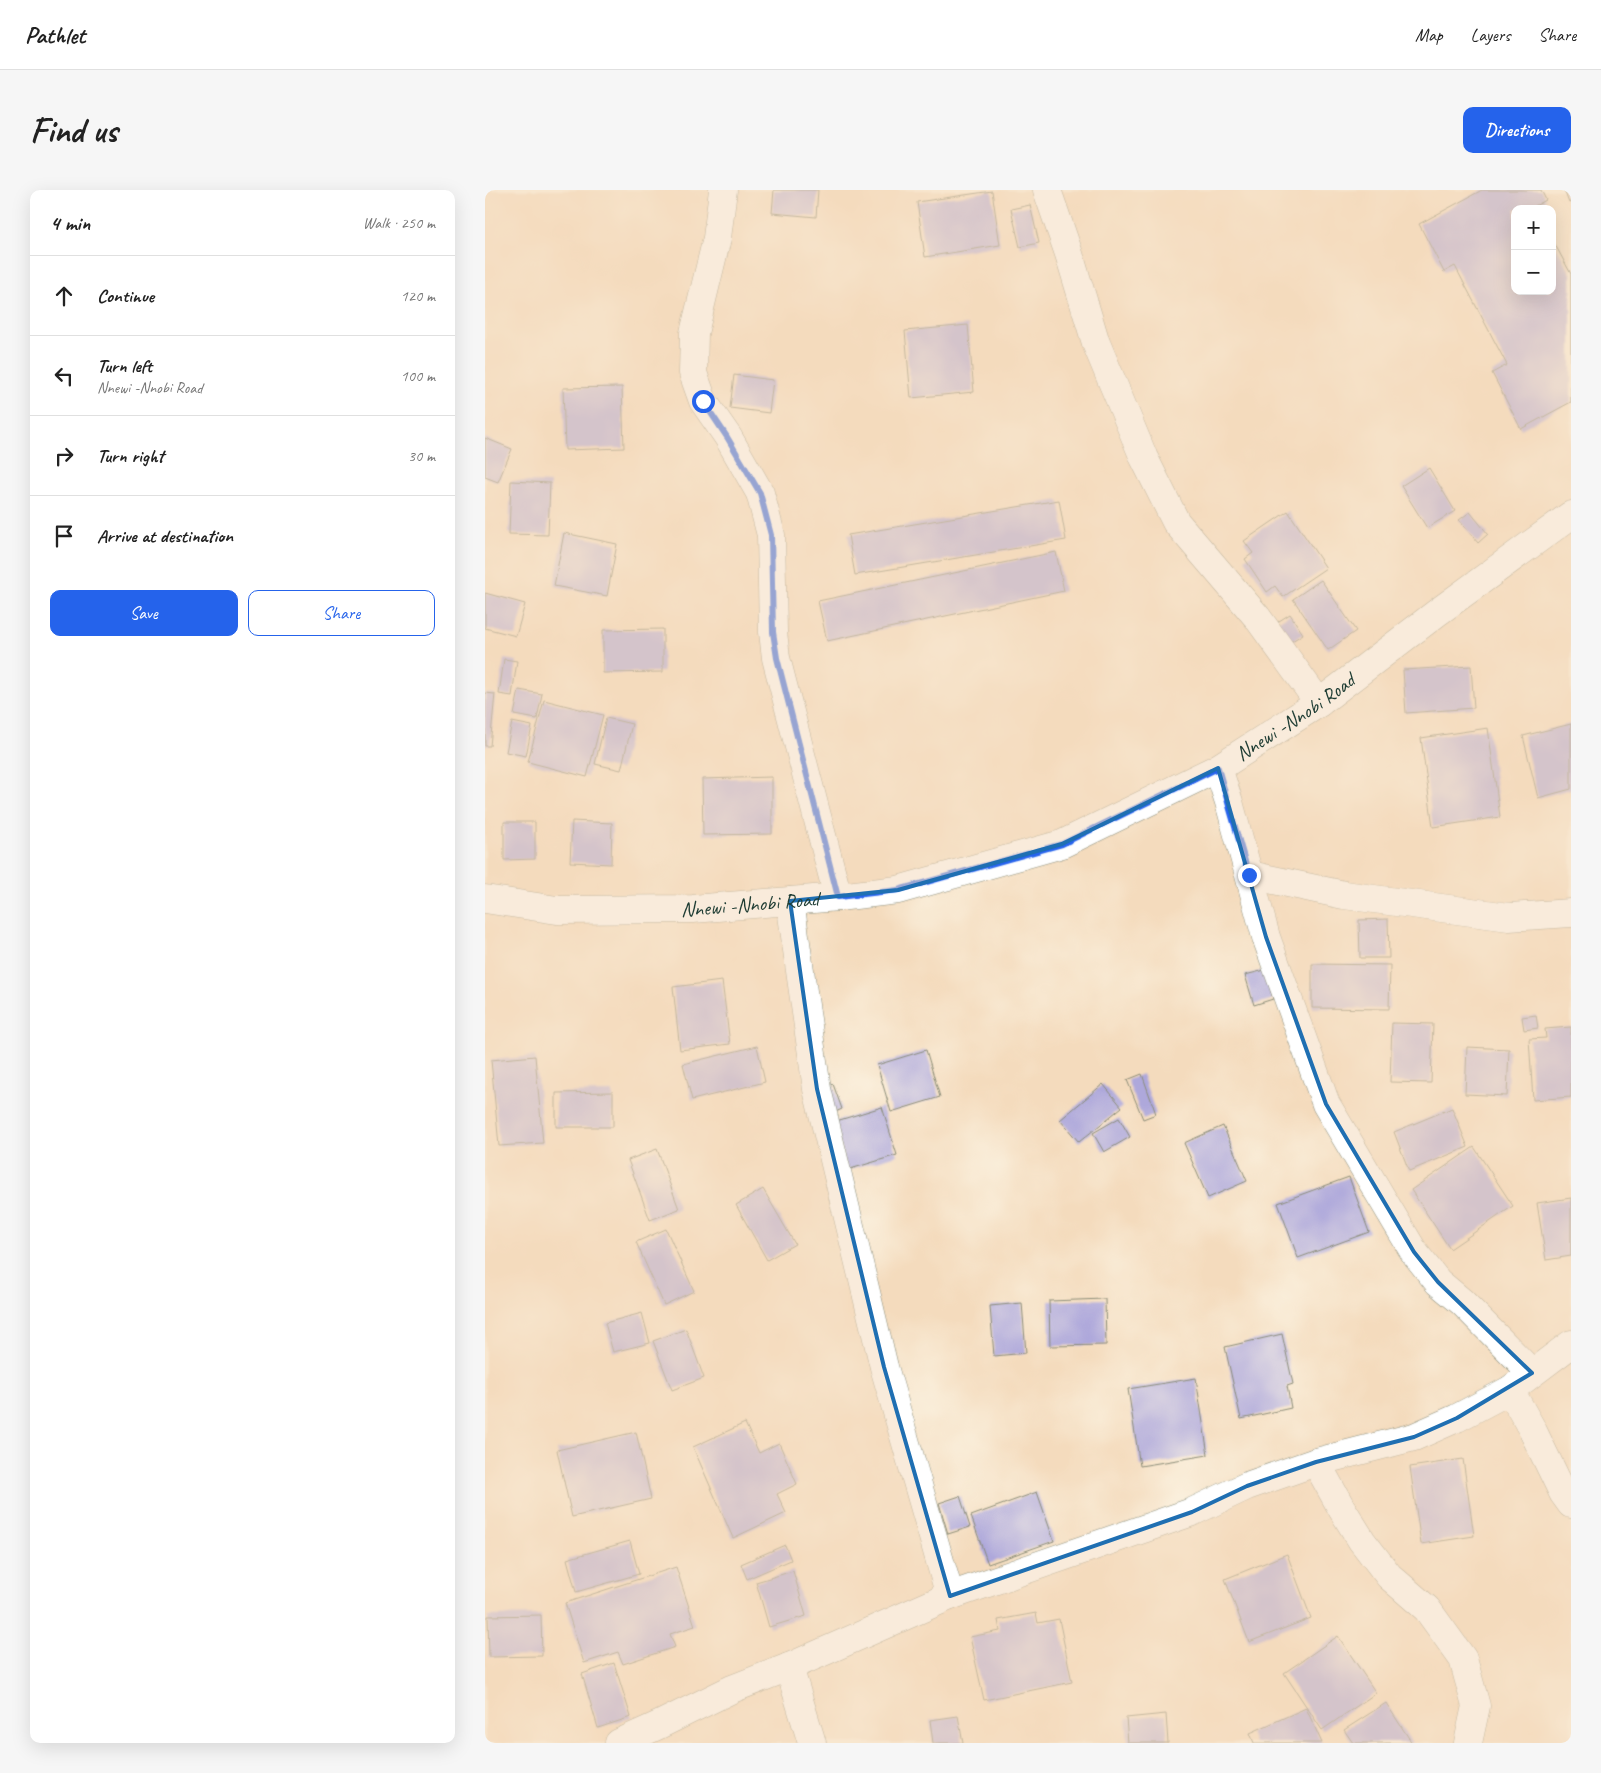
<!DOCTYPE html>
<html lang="en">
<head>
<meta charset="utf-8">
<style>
	:root { --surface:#fff; --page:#f6f6f6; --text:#222; --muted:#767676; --line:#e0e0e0; --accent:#2563eb }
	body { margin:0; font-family:Caveat,sans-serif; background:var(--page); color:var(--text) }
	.controls { position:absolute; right:15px; top:15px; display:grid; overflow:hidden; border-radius:10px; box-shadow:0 5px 20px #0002 }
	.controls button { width:45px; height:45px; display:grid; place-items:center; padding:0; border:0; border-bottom:1px solid var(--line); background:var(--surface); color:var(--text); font:25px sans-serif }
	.stop { position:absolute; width:15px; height:15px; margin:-11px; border:4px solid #2563eb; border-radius:50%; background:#fff }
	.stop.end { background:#2563eb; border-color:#fff; box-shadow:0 1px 5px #0008 }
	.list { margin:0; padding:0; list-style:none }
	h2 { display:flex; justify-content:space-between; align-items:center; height:65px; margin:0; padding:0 20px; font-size:21px }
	h2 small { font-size:16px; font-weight:400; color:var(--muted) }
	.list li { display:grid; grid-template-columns:32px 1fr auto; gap:15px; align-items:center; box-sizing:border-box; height:80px; padding:0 20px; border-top:1px solid var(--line) }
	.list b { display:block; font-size:19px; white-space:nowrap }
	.list p { margin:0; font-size:16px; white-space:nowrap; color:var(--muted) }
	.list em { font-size:16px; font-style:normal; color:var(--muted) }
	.actions { display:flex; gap:10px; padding:15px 20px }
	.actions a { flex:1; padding:11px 0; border:1px solid var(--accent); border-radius:10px; text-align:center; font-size:18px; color:var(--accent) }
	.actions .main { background:var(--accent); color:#fff }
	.icon { flex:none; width:28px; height:28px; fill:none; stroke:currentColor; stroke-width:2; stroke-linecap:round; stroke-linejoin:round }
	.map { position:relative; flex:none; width:1086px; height:1553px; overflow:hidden; border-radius:10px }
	header { display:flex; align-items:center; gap:30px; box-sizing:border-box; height:70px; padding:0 25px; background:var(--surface); border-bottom:1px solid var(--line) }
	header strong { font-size:24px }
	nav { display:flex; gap:28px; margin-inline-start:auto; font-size:18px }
	.intro { display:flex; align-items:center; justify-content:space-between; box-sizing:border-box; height:120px; padding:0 30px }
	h1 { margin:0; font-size:35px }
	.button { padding:12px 22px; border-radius:10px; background:var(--accent); color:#fff; font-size:18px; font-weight:700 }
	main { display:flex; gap:30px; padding:0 30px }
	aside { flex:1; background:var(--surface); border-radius:10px; box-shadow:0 5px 20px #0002 }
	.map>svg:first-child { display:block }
	.building { fill:#aea8db }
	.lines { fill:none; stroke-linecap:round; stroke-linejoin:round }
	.minor-casing { stroke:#8a8c78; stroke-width:29 }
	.major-casing { stroke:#8a8c78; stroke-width:29 }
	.minor { stroke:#fff; stroke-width:28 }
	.major { stroke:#fff; stroke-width:28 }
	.route { stroke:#2563eb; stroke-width:6 }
	.marked { fill:none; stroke:#1f6fb2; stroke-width:4; stroke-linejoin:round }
	.labels { text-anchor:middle; stroke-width:5; stroke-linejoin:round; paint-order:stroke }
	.street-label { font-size:21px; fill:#1f3d34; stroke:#fcf5e5 }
</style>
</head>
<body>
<header>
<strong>Pathlet</strong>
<nav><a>Map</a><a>Layers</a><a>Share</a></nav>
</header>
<div class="intro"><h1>Find us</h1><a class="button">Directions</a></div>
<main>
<aside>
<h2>4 min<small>Walk · 250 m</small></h2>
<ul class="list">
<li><svg class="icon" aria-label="ahead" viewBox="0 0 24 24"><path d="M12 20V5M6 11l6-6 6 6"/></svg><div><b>Continue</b></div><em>120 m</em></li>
<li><svg class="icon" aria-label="left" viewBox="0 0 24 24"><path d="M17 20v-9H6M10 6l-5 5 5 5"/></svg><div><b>Turn left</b><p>Nnewi -Nnobi Road</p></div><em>100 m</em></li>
<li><svg class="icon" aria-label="right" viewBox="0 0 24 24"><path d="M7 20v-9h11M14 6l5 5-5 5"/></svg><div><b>Turn right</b></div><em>30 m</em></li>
<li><svg class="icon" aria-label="arrive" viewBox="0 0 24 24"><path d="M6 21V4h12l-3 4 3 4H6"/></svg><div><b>Arrive at destination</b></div></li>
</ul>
<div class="actions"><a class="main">Save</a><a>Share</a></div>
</aside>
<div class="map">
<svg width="1086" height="1553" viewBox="0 0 1086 1553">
	<rect width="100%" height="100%" fill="#fcf5e5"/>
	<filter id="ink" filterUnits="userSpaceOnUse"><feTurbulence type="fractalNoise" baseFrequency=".02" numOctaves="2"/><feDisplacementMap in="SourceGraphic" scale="10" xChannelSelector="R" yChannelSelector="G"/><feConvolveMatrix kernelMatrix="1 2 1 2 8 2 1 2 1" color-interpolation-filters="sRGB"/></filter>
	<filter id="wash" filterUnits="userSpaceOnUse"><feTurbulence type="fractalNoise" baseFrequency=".0096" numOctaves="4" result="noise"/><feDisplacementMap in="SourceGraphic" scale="20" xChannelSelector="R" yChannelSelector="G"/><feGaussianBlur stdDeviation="1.12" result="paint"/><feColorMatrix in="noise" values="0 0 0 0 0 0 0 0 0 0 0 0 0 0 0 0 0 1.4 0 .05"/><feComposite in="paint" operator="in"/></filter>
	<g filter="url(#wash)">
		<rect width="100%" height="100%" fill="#f4dbbd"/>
		<g id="blocks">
			<g class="building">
				<polygon points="289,0 333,0 331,27 287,23"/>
				<polygon points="997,0 1056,0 1061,10 1050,16 1051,19 1030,19 1030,101 1067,101 1067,49 1086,84 1086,212 1036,239 1007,183 1022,175 970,76 959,82 934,34"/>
				<polygon points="1079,0 1086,0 1086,12 1084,13"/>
				<polygon points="507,1 515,55 440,67 432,12"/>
				<polygon points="545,15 554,53 535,57 526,19"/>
				<polygon points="483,135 489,202 426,208 420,141"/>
				<polygon points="249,185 288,190 284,223 245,218"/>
				<polygon points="137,197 139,258 80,260 78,198"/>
				<polygon points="0,248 27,259 13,292 0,287"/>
				<polygon points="944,278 970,321 942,338 916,296"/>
				<polygon points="26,291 65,293 63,345 24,344"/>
				<polygon points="574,310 581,350 370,385 363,345"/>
				<polygon points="803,321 841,378 798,407 790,396 782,402 760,369 768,363 759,351"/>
				<polygon points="985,322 1003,344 993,353 974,330"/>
				<polygon points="79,343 132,354 122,406 69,396"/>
				<polygon points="571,362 579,401 342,451 333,411"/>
				<polygon points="836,390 871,441 843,460 808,409"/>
				<polygon points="0,403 40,414 31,446 0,438"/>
				<polygon points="805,424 818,444 804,453 791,433"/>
				<polygon points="178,439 178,482 118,483 118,440"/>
				<polygon points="19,469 32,471 27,506 14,504"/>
				<polygon points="986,476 989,518 921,523 918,480"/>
				<polygon points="34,500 57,504 52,529 29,525"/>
				<polygon points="0,503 10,504 5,556 0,556"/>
				<polygon points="59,510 118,525 102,587 43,572"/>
				<polygon points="121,528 147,534 136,580 110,574"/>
				<polygon points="27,532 47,536 41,566 21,562"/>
				<polygon points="1086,534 1086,599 1053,608 1038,546"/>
				<polygon points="1003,538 1015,627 948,637 936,548"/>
				<polygon points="287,587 287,644 218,645 217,589"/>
				<polygon points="87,631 127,633 126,674 85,672"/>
				<polygon points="19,632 50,632 50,669 19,670"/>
				<polygon points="903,729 904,768 875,768 874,730"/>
				<polygon points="827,774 905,775 904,819 827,818"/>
				<polygon points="780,780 788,809 769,815 760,785"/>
				<polygon points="237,791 245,854 195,860 188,797"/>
				<polygon points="1051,825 1053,838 1039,840 1037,827"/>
				<polygon points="907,833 948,834 946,893 905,892"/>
				<polygon points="1086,837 1086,907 1048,910 1044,849 1061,848 1060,839"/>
				<polygon points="272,856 280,892 207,910 198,874"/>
				<polygon points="982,857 1024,859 1022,906 980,904"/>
				<polygon points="441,860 455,907 406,922 392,875"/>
				<polygon points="50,866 58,953 14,956 6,870"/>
				<polygon points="657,884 671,924 658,929 642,890"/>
				<polygon points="348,894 357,919 344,925 334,899"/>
				<polygon points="618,894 637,917 594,952 575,930"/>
				<polygon points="128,902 128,937 71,937 71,903"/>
				<polygon points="397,917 412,965 362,980 348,932"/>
				<polygon points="967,918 983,957 924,981 909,942"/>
				<polygon points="634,928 645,947 619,962 608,943"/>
				<polygon points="738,936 762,991 723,1008 699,953"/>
				<polygon points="989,957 1028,1016 965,1059 926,1000"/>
				<polygon points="172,959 194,1019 165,1030 143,970"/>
				<polygon points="864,987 884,1042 813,1068 793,1013"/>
				<polygon points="278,999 310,1054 282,1070 251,1015"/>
				<polygon points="1086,1008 1086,1066 1061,1070 1052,1013"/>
				<polygon points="181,1039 209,1101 179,1115 151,1052"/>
				<polygon points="620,1109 621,1155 565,1156 564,1111"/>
				<polygon points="537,1113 541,1163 509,1166 505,1116"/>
				<polygon points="157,1123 165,1153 128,1162 120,1133"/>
				<polygon points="201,1139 219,1188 187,1200 168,1151"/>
				<polygon points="797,1144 808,1194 802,1196 806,1218 756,1229 740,1157"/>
				<polygon points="711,1188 723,1265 655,1276 643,1199"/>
				<polygon points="260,1233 274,1263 294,1253 312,1294 292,1304 301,1323 248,1348 208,1257"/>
				<polygon points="151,1242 166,1309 87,1327 72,1260"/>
				<polygon points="978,1269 989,1346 936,1354 925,1277"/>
				<polygon points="552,1302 569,1351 503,1374 486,1326"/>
				<polygon points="475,1306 485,1337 463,1344 454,1313"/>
				<polygon points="145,1351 154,1384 91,1402 82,1369"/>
				<polygon points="300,1355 306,1370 262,1389 256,1374"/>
				<polygon points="802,1364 826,1428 764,1452 740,1389"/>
				<polygon points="191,1377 210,1436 185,1444 190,1457 138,1474 133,1462 99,1473 80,1413"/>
				<polygon points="308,1381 321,1426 284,1437 271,1392"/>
				<polygon points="551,1423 553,1433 574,1429 587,1492 499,1510 485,1447 515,1441 513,1430"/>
				<polygon points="56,1425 57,1466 4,1467 3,1426"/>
				<polygon points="853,1446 891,1503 837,1540 799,1483"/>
				<polygon points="129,1473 146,1527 113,1538 97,1484"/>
				<polygon points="901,1513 927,1553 868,1553 859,1540"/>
				<polygon points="821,1518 837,1553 769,1553 765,1543"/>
				<polygon points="681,1524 683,1553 643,1553 641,1528"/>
				<polygon points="473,1526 478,1553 448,1553 445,1530"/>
			</g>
		</g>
	</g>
	<g filter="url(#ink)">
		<use href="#blocks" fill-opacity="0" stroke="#8a8c78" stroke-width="1"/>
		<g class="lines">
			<defs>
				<g id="minor">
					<polyline points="238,0 232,48 209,143 208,183 218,211 243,247 275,303 286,345 288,442 291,468 353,707"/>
					<polyline points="562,0 584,64 611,153 659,268 691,332 772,427 834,513"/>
					<polyline points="733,578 744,612 781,747 841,914 929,1062 953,1092 977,1112 1047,1183"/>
					<polyline points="765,685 859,705 1024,727 1086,723"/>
					<polyline points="305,711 332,899 399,1177 465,1406"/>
					<polyline points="1025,1200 1047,1239 1078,1303 1086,1314"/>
					<polyline points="831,1272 857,1319 877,1351 904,1386 942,1419 978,1469 991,1516 983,1553"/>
					<polyline points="304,1477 327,1553"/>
					<polyline points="134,1553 174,1535 247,1499 304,1477 465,1406 707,1322 762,1296 831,1272 929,1247 972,1228 1025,1200 1086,1154"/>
				</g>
				<g id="major">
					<path id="s1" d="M0,709l72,11 136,-1 145,-12 60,-7 164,-46 156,-76 101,-65 119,-91 133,-97"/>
				</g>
			</defs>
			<use href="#minor" class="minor-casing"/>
			<use href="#major" class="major-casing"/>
			<use href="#minor" class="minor"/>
			<use href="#major" class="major"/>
		</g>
	</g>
	<g class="lines" filter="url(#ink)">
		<polyline class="route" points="218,211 242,247 275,303 286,345 288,442 292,468 353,707 413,700 577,654 733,578 764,685"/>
	</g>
	<path d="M0 0H1086V1553H0ZM733,578l48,169 60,167 88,148 24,30 94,91 -75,45 -43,19 -98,25 -69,24 -55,26 -242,84 -66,-229 -67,-278 -27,-188 108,-11 164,-46z" fill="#f4dbbd" fill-opacity=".55" fill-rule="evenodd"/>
	<path class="marked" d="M733,578l48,169 60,167 88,148 24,30 94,91 -75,45 -43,19 -98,25 -69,24 -55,26 -242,84 -66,-229 -67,-278 -27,-188 108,-11 164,-46z"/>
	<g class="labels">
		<g class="street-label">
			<text dy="7" stroke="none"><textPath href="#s1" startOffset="851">Nnewi -Nnobi Road</textPath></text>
			<text dy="7" stroke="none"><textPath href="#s1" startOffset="266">Nnewi -Nnobi Road</textPath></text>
		</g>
	</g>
</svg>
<div class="controls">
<button>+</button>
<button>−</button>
</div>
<div class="stop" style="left:218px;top:211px"></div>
<div class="stop end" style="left:764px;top:685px"></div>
</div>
</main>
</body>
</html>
